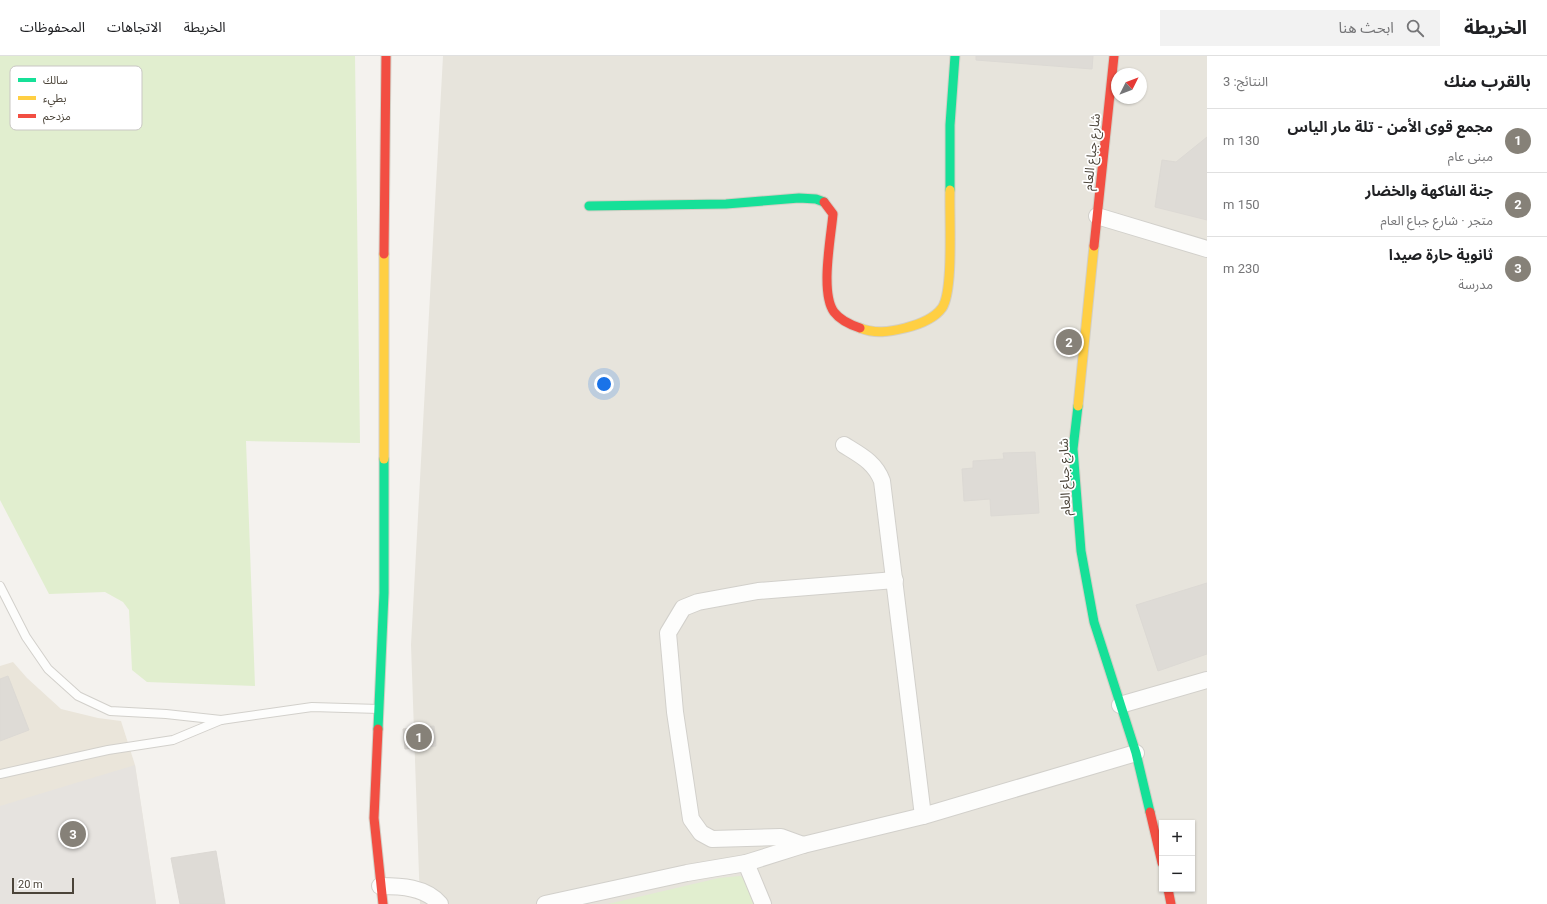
<!DOCTYPE html>
<html lang="ar">
<head>
<meta charset="utf-8">
<style>
	:root { --surface:#fff; --page:#f2f2f2; --text:#202124; --muted:#757577; --line:#e0e0e0; --accent:#868178 }
	body { margin:0; font-family:Roboto,"Noto Sans Arabic",sans-serif; background:var(--page); color:var(--text); direction:rtl }
	.controls { position:absolute; right:12px; bottom:12px; display:grid; overflow:hidden; border-radius:0px; box-shadow:0 1px 3px #0004 }
	.controls button { width:36px; height:36px; display:grid; place-items:center; padding:0; border:0; border-bottom:1px solid var(--line); background:var(--surface); color:var(--text); font:20px sans-serif }
	.compass { position:absolute; left:1111px; top:12px; width:36px; height:36px; border-radius:50%; background:var(--surface); box-shadow:0 1px 3px #0004; rotate:48deg }
	.scale { position:absolute; left:12px; bottom:10px; width:62px; box-sizing:border-box; padding-left:4px; border:2px solid #4b4439; border-top:0; font-size:11px; line-height:14px; white-space:nowrap; color:#4b4439; -webkit-text-stroke:3px #fff; paint-order:stroke }
	.you { position:absolute; left:604px; top:328px; width:14px; height:14px; margin:-10px; border:3px solid #fff; border-radius:50%; background:#1a73e8; box-shadow:0 0 0 6px #1a73e833 }
	.badge { display:grid; place-items:center; width:26px; height:26px; border-radius:50%; background:var(--accent); color:#fff; font-size:13px; font-weight:700 }
	.pin { position:absolute; translate:-50% -50%; border:2px solid #fff; box-shadow:0 1px 4px #0006 }
	.list { margin:0; padding:0; list-style:none }
	h2 { display:flex; justify-content:space-between; align-items:center; height:52px; margin:0; padding:0 16px; font-size:17px }
	h2 small { font-size:13px; font-weight:400; color:var(--muted) }
	.list li { display:grid; grid-template-columns:26px 1fr auto; gap:12px; align-items:center; box-sizing:border-box; height:64px; padding:0 16px; border-top:1px solid var(--line) }
	.list b { display:block; font-size:15px; white-space:nowrap }
	.list p { margin:0; font-size:13px; white-space:nowrap; color:var(--muted) }
	.list em { font-size:13px; font-style:normal; color:var(--muted) }
	.icon { flex:none; width:22px; height:22px; fill:none; stroke:currentColor; stroke-width:2; stroke-linecap:round; stroke-linejoin:round }
	.map { position:relative; flex:none; width:1207px; height:848px; overflow:hidden; direction:ltr }
	header { display:flex; align-items:center; gap:24px; box-sizing:border-box; height:56px; padding:0 20px; background:var(--surface); border-bottom:1px solid var(--line) }
	header strong { font-size:19px }
	nav { display:flex; gap:22px; margin-inline-start:auto; font-size:14px }
	.search { width:280px; height:36px; background:var(--page); display:flex; align-items:center; gap:10px; box-sizing:border-box; padding:0 14px; border-radius:0px; color:var(--muted); font-size:15px }
	main { display:flex }
	aside { flex:1; background:var(--surface) }
	.map>svg:first-child { display:block }
	.residential { fill:#e7e4dc; fill-rule:evenodd }
	.education { fill:#eae5da }
	.green { fill:#e1eecf }
	.parking { fill:#e6e3df }
	.building { fill:#dedbd6; stroke:#dcd9d4 }
	.lines { fill:none; stroke-linecap:round; stroke-linejoin:round }
	.lane-casing { stroke:#d2d0cb; stroke-width:10 }
	.street-casing { stroke:#d2d0cb; stroke-width:18 }
	.fast-casing { stroke:#d3cfc5; stroke-width:11 }
	.slow-casing { stroke:#d3cfc5; stroke-width:11 }
	.jam-casing { stroke:#d3cfc5; stroke-width:11 }
	.lane { stroke:#fdfdfc; stroke-width:8 }
	.street { stroke:#fdfdfc; stroke-width:16 }
	.fast { stroke:#16e098; stroke-width:9 }
	.slow { stroke:#ffcf43; stroke-width:9 }
	.jam { stroke:#f24e42; stroke-width:9 }
	.labels { text-anchor:middle; stroke-width:3.5; stroke-linejoin:round; paint-order:stroke }
	.street-label { font-size:13px; fill:#4b4439; stroke:#fff }
	.key { fill:#fff; stroke:#c9c7c4; stroke-width:1 }
	.key-label { font-size:11px; fill:#4b4439 }
</style>
</head>
<body>
<header>
<strong>الخريطة</strong>
<div class="search"><svg class="icon" aria-label="search" viewBox="0 0 24 24"><circle cx="10" cy="10" r="6"/><path d="M15 15l6 6"/></svg>ابحث هنا</div>
<nav><a>الخريطة</a><a>الاتجاهات</a><a>المحفوظات</a></nav>
</header>
<main>
<aside>
<h2>بالقرب منك<small>النتائج: 3</small></h2>
<ul class="list">
<li><span class="badge">1</span><div><b>مجمع قوى الأمن - تلة مار الياس</b><p>مبنى عام</p></div><em>130 m</em></li>
<li><span class="badge">2</span><div><b>جنة الفاكهة والخضار</b><p>متجر · شارع جباع العام</p></div><em>150 m</em></li>
<li><span class="badge">3</span><div><b>ثانوية حارة صيدا</b><p>مدرسة</p></div><em>230 m</em></li>
</ul>
</aside>
<div class="map">
<svg width="1207" height="848" viewBox="0 0 1207 848">
	<rect width="100%" height="100%" fill="#f4f2ee"/>
	<path class="residential" d="M443,0h764v848h-787l-9,-259zM1117,18h24v24h-24zM1162,767h30v66h-30z"/>
	<polygon class="education" points="13,606 27,622 61,653 98,662 121,665 135,709 156,848 0,848 0,610"/>
	<g class="green">
		<polygon points="0,0 355,0 360,387 246,385 255,630 147,626 132,614 129,554 123,546 105,536 49,538 0,444"/>
		<polygon points="740,820 750,825 759,848 608,848 719,822"/>
	</g>
	<polygon class="parking" points="135,709 156,848 0,848 0,750"/>
	<g class="building">
		<polygon points="976,0 1093,0 1092,13 976,4"/>
		<polygon points="1207,81 1207,164 1155,151 1162,104 1176,106"/>
		<polygon points="1035,396 1039,457 991,460 990,443 964,445 962,413 973,412 973,405 1004,403 1003,397"/>
		<polygon points="1207,527 1207,598 1158,615 1136,549"/>
		<polygon points="8,620 29,674 0,685 0,623"/>
		<polygon points="434,670 436,690 405,693 403,673"/>
		<polygon points="216,795 225,848 180,848 171,802"/>
	</g>
	<g class="lines">
		<defs>
			<g id="lane">
				<polyline points="0,530 26,581 48,613 78,640 110,655 166,658 221,664"/>
				<polyline points="0,718 108,694 173,684 221,664 312,651 379,653"/>
			</g>
			<g id="street">
				<polyline points="1097,160 1207,193"/>
				<path d="M844,389c16,10 31,17 38,36l41,335"/>
				<polyline points="1120,649 1207,624"/>
				<polyline points="803,789 781,781 712,783 701,777 691,763 675,656 668,577 683,552 698,546 758,535 895,524"/>
				<polyline points="746,807 763,848"/>
				<path d="M380,830c21,0 45,1 60,18"/>
				<polyline points="545,848 687,817 746,807 803,789 923,760 1136,697"/>
			</g>
			<g id="fast">
				<polyline points="950,134 950,69 955,0"/>
				<polyline points="589,150 726,148 799,142 816,143 824,146"/>
				<polyline points="1078,350 1073,393 1081,495 1094,566 1136,697 1150,756"/>
				<polyline points="378,673 384,537 384,403"/>
			</g>
			<g id="slow">
				<polyline points="384,198 384,403"/>
				<path d="M860,272c15,6 29,4 45,0 12,-3 29,-9 37,-20 12,-17 7,-93 8,-118"/>
				<polyline points="1078,350 1094,190"/>
			</g>
			<g id="jam">
				<path d="M824,146l9,12c-2,23 -13,79 1,98 6,8 17,13 26,16"/>
				<polyline points="1094,190 1114,0"/>
				<polyline points="384,198 386,0"/>
				<polyline points="378,673 374,762 383,848"/>
				<polyline points="1150,756 1162,807"/>
				<polyline points="1168,833 1171,848"/>
			</g>
		</defs>
		<use href="#lane" class="lane-casing"/>
		<use href="#street" class="street-casing"/>
		<use href="#fast" class="fast-casing"/>
		<use href="#slow" class="slow-casing"/>
		<use href="#jam" class="jam-casing"/>
		<use href="#lane" class="lane"/>
		<use href="#street" class="street"/>
		<use href="#fast" class="fast"/>
		<use href="#slow" class="slow"/>
		<use href="#jam" class="jam"/>
	</g>
	<g class="labels">
		<g class="street-label">
			<text transform="translate(1091 96) rotate(-84)" y="5">شارع جباع العام</text>
			<text transform="translate(1064 421) rotate(-92)" y="5">شارع جباع العام</text>
		</g>
	</g>
	<rect x="10" y="10" width="132" height="64" rx="6" class="key"/>
	<rect x="18" y="22" width="18" height="4" fill="#16e098"/>
	<rect x="18" y="40" width="18" height="4" fill="#ffcf43"/>
	<rect x="18" y="58" width="18" height="4" fill="#f24e42"/>
	<g class="key-label">
		<text x="43" y="28">سالك</text>
		<text x="43" y="46">بطيء</text>
		<text x="43" y="64">مزدحم</text>
	</g>
</svg>
<div class="controls">
<button>+</button>
<button>−</button>
</div>
<svg class="compass" viewBox="-18 -18 36 36"><path d="M0-13l5 13h-10z" fill="#e53935"/><path d="M0 13l5-13h-10z" fill="#757577"/></svg>
<div class="scale">20 m</div>
<div class="you"></div>
<div class="pin badge" style="left:419px;top:681px">1</div>
<div class="pin badge" style="left:1069px;top:286px">2</div>
<div class="pin badge" style="left:73px;top:778px">3</div>
</div>
</main>
</body>
</html>
